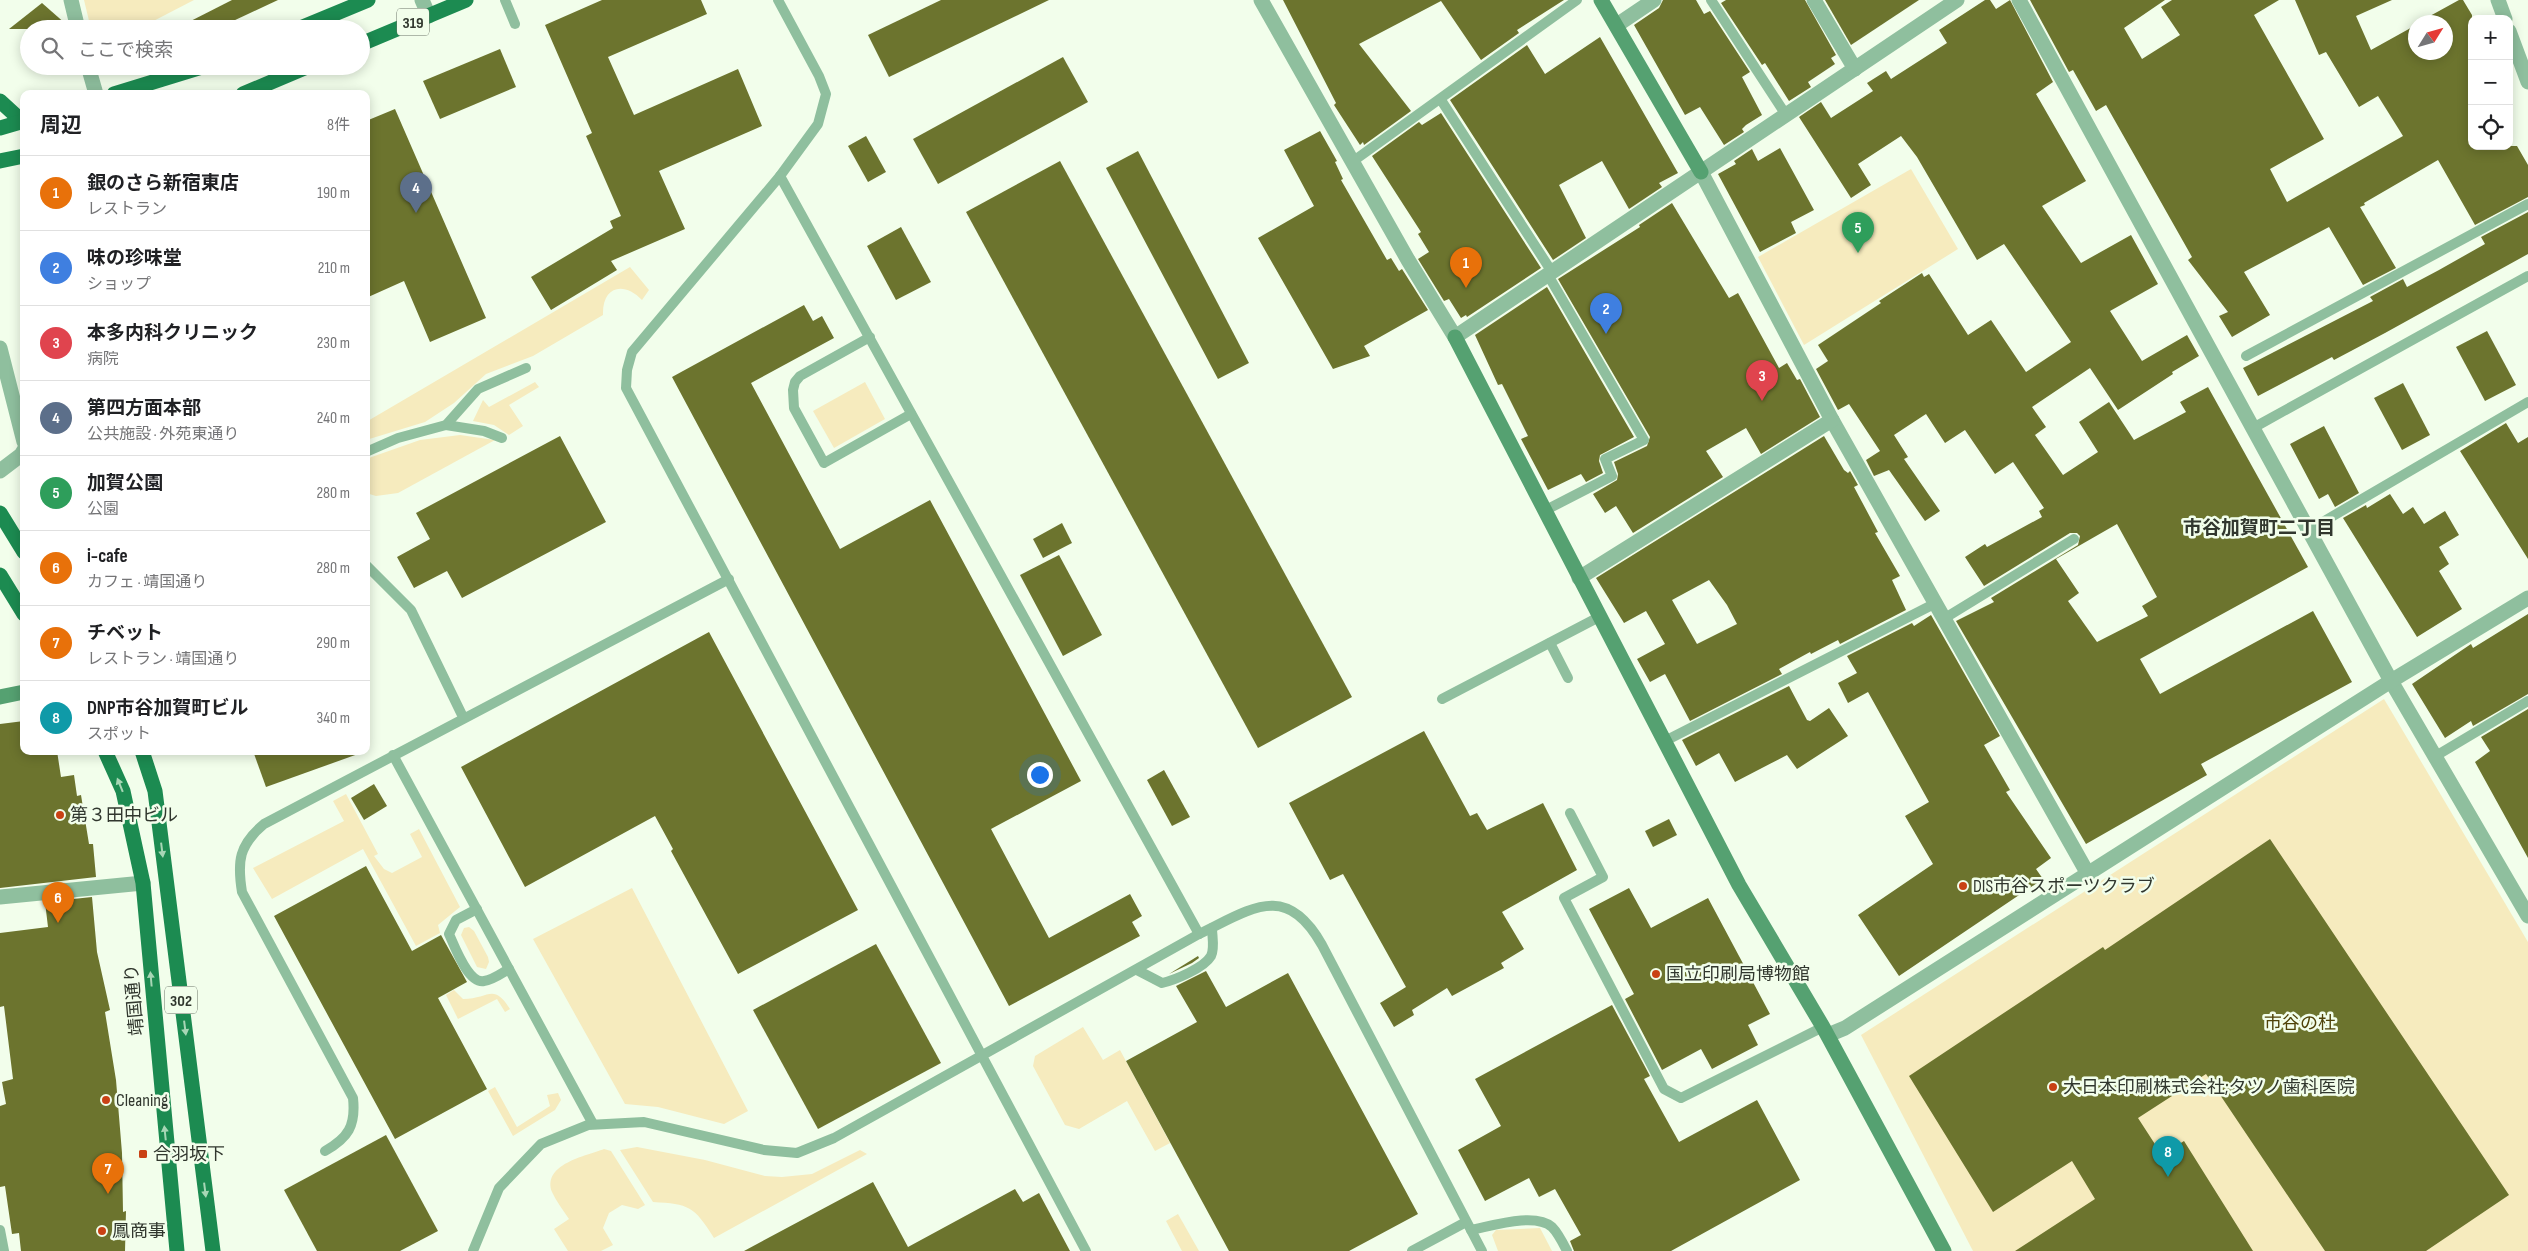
<!DOCTYPE html>
<html lang="ja">
<head>
<meta charset="utf-8">
<style>
	:root { --surface:#fff; --page:#f2f2f2; --text:#202124; --muted:#757577; --line:#e0e0e0; --accent:#db2777 }
	body { margin:0; font-family:"Sofia Sans Condensed","Noto Sans JP",sans-serif; background:var(--page); color:var(--text) }
	.controls { position:absolute; right:15px; top:15px; display:grid; overflow:hidden; border-radius:10px; box-shadow:0 2px 12px #0003 }
	.controls button { width:45px; height:45px; display:grid; place-items:center; padding:0; border:0; border-bottom:1px solid var(--line); background:var(--surface); color:var(--text); font:25px sans-serif }
	.compass { position:absolute; left:2408px; top:15px; width:45px; height:45px; border-radius:50%; background:var(--surface); box-shadow:0 2px 12px #0003; rotate:53deg }
	.you { position:absolute; left:1039px; top:774px; width:18px; height:18px; margin:-12px; border:4px solid #fff; border-radius:50%; background:#1a73e8; box-shadow:0 0 0 8px #1a73e833 }
	.badge { display:grid; place-items:center; width:32px; height:32px; border-radius:50%; background:var(--accent); color:#fff; font-size:16px; font-weight:700 }
	.pin { position:absolute; translate:-50% -41px; filter:drop-shadow(0 1px 2px #0008) }
	.pin::after { content:''; position:absolute; top:26px; width:18px; height:15px; background:inherit; clip-path:polygon(0 0,100% 0,50% 100%) }
	.list { margin:0; padding:0; list-style:none }
	h2 { display:flex; justify-content:space-between; align-items:center; height:65px; margin:0; padding:0 20px; font-size:21px }
	h2 small { font-size:16px; font-weight:400; color:var(--muted) }
	.list li { display:grid; grid-template-columns:32px 1fr auto; gap:15px; align-items:center; box-sizing:border-box; height:75px; padding:0 20px; border-top:1px solid var(--line) }
	.list b { display:block; font-size:19px; white-space:nowrap }
	.list p { margin:0; font-size:16px; white-space:nowrap; color:var(--muted) }
	.list em { font-size:16px; font-style:normal; color:var(--muted) }
	.icon { flex:none; width:28px; height:28px; fill:none; stroke:currentColor; stroke-width:2; stroke-linecap:round; stroke-linejoin:round }
	.map { position:relative; flex:none; width:2528px; height:1251px; overflow:hidden }
	.search { position:absolute; background:var(--surface); box-shadow:0 2px 12px #0003; left:20px; top:20px; width:350px; height:55px; display:flex; align-items:center; gap:12px; box-sizing:border-box; padding:0 18px; border-radius:28px; color:var(--muted); font-size:19px }
	.panel { position:absolute; background:var(--surface); box-shadow:0 2px 12px #0003; left:20px; top:90px; width:350px; height:665px; border-radius:10px }
	.map>svg:first-child { display:block }
	.green { fill:#f6ebbe }
	.building { fill:#6c742e; fill-rule:evenodd }
	.lines { fill:none; stroke-linecap:round; stroke-linejoin:round }
	.lane { stroke:#8fbf9e; stroke-width:10 }
	.street { stroke:#8fbf9e; stroke-width:15 }
	.secondary { stroke:#55a171; stroke-width:15 }
	.primary { stroke:#1c8b51; stroke-width:15 }
	.oneway { fill:#a7d6b5 }
	.poi-dot { fill:#c94114; stroke:#f2feeb; stroke-width:2 }
	.labels { text-anchor:middle; stroke-width:5; stroke-linejoin:round; paint-order:stroke }
	.shield { fill:#f2feeb; stroke:#6b7367; stroke-width:1 }
	.shield-label { font-size:16px; font-weight:bold; fill:#31372e }
	.poi-label { font-size:18px; fill:#31372e; stroke:#f2feeb; text-anchor:start }
	.street-label { font-size:18px; fill:#31372e; stroke:#f2feeb }
	.park-label { font-size:18px; fill:#4f4208; stroke:#f2feeb }
	.neighbourhood-label { font-size:19px; font-weight:bold; fill:#31372e; stroke:#f2feeb }
</style>
</head>
<body>
<div class="map">
<svg width="2528" height="1251" viewBox="0 0 2528 1251">
	<rect width="100%" height="100%" fill="#f2feeb"/>
	<g class="green">
		<polygon points="84,0 194,0 138,29 91,29"/>
		<polygon points="1911,169 1958,249 1804,345 1758,257"/>
		<path d="M630,267l19,23 -7,10c-18,-19 -40,-14 -39,15l-70,41 -47,18 -32,29 -29,19 -59,18v-18z"/>
		<polygon points="535,382 539,387 509,405 523,426 509,435 494,425 473,421 483,400 489,407"/>
		<polygon points="865,382 885,419 834,448 813,411"/>
		<polygon points="460,435 495,440 398,493 376,496 366,493 366,459 420,440"/>
		<polygon points="2384,699 2528,942 2528,1251 1973,1251 1861,1035"/>
		<polygon points="346,794 378,854 374,856 384,869 392,873 422,857 410,834 419,829 460,907 438,925 440,933 416,946 363,849 272,899 253,868 344,821 333,801"/>
		<polygon points="632,888 748,1111 724,1124 658,1107 625,1104 533,939"/>
		<polygon points="469,927 474,931 488,957 489,962 486,969 477,967 461,935 464,928"/>
		<path d="M454,990l9,9c26,0 30,-17 47,10l-5,3 -8,-13 -39,20 -12,-24z"/>
		<polygon points="1083,1027 1103,1060 1120,1050 1170,1143 1155,1151 1127,1101 1079,1129 1065,1125 1033,1066 1035,1056"/>
		<polygon points="495,1087 517,1127 550,1106 547,1095 558,1093 561,1100 555,1110 513,1136 488,1091"/>
		<path d="M637,1147l68,13 60,16 17,1 30,-3 48,-24 7,4 -153,84c-20,-32 -25,-34 -61,-36l-33,-52z"/>
		<path d="M604,1149l7,2 34,54 -7,4 -16,-4 -13,8 -6,15 10,17 -12,6h-33l-14,-22 15,-10c-6,-9 -13,-18 -17,-27 -10,-28 34,-36 52,-43z"/>
		<polygon points="1178,1214 1199,1251 1182,1251 1166,1221"/>
		<polygon points="1540,1228 1552,1251 1498,1251 1492,1235 1496,1230"/>
	</g>
	<g class="building">
		<polygon points="232,0 278,0 216,29 175,29"/>
		<polygon points="602,0 701,0 707,14 608,57 634,115 738,69 762,126 659,171 685,229 611,261 617,270 551,310 531,277 613,228 610,221 621,216 586,136 592,133 545,25"/>
		<polygon points="941,0 1049,0 889,77 868,35"/>
		<polygon points="1283,0 1564,0 1517,30 1519,33 1481,60 1441,1 1359,44 1411,111 1364,145 1363,142 1360,145 1334,105 1336,103"/>
		<polygon points="1663,0 1696,0 1704,14 1710,11 1750,72 1742,77 1762,115 1746,125 1742,129 1744,132 1724,145 1700,107 1685,115 1634,25 1659,8"/>
		<polygon points="1726,0 1805,0 1836,55 1831,58 1835,64 1808,82 1811,87 1789,101 1765,63 1762,65 1721,3"/>
		<polygon points="1825,0 1919,0 1851,45"/>
		<path d="M1985,0h5l6,9 14,-9 43,82 -17,12 50,87 -44,25 39,57 50,-28 27,49 -48,27 32,50 45,-26 12,21 -27,16 1,2 -55,36 -28,-42 -58,39 14,20 -11,8 28,40 35,-23 -19,-30 30,-20 25,38 52,-28 -6,-10 28,-15 100,180 -168,92 20,35 153,-83 39,71 -151,82 6,11 -121,69 -130,-223 38,-19 -3,-4 87,-53 2,-9 -3,-3h-7l-86,53 -19,-29 20,-13 2,3 55,-30 -3,-6 5,-3 -31,-46 -18,12 -30,-44 -20,13 -19,-29 -32,21 14,22 -4,2 36,52 -15,10 -36,-51 -15,6 -8,-16 14,-9 -31,-47 -11,6 -22,-41 12,-8 -10,-16 63,-42 -2,-2 43,-28 2,4 5,-3 39,61 23,-15 35,52 45,-30 -67,-98 -27,16 -60,-103 -16,-21 -43,28 13,21 -20,13 -52,-81 22,-15 10,16 42,-27 -6,-8 19,-12 5,8 56,-36 -8,-13zM2117,524l40,73 -15,9 6,10 -51,26 -29,-41 11,-8 -23,-34z"/>
		<polygon points="2030,0 2165,0 2124,28 2142,59 2180,35 2161,7 2172,0 2279,0 2254,15 2324,139 2270,169 2287,202 2403,136 2378,96 2359,107 2326,52 2319,55 2295,0 2392,0 2356,16 2371,50 2416,25 2416,52 2446,52 2446,22 2419,22 2459,0 2463,0 2472,15 2472,146 2517,146 2528,165 2528,197 2475,225 2438,160 2364,203 2365,205 2360,207 2396,268 2363,285 2329,227 2244,272 2270,315 2232,337 2219,316 2228,312 2188,260 2192,257 2106,105 2096,111 2073,70 2069,72"/>
		<polygon points="42,3 67,25 68,29 9,29"/>
		<polygon points="1600,37 1678,173 1659,183 1662,187 1629,209 1602,161 1559,185 1586,238 1553,260 1450,100 1527,45 1545,74"/>
		<polygon points="500,49 516,87 440,119 423,81"/>
		<polygon points="1063,57 1088,102 938,184 913,139"/>
		<polygon points="395,109 486,318 430,342 404,281 366,298 366,121"/>
		<polygon points="1441,113 1541,268 1467,317 1466,315 1461,318 1449,299 1444,301 1418,259 1429,252 1418,234 1421,232 1372,156 1419,122 1422,125"/>
		<polygon points="1320,131 1337,161 1335,162 1343,179 1341,180 1387,260 1391,258 1399,271 1402,269 1428,310 1364,346 1370,356 1333,369 1258,238 1314,206 1284,150"/>
		<polygon points="866,136 886,172 868,182 848,146"/>
		<polygon points="1780,148 1814,210 1791,222 1796,233 1760,252 1718,174 1736,164 1734,161 1752,149 1758,161"/>
		<polygon points="1138,151 1249,363 1218,379 1106,168"/>
		<polygon points="1060,161 1352,697 1258,748 966,212"/>
		<polygon points="1672,203 1729,298 1738,293 1779,368 1787,363 1797,380 1800,379 1820,417 1761,454 1746,428 1706,451 1723,477 1633,533 1616,506 1605,513 1593,494 1617,480 1618,474 1614,462 1647,446 1650,437 1558,279 1640,227 1639,225"/>
		<polygon points="2528,212 2528,254 2385,333 2334,360 2332,357 2258,396 2243,368 2373,301 2370,297 2403,279 2407,287 2439,270 2485,244 2481,237"/>
		<polygon points="901,227 931,282 896,300 867,246"/>
		<polygon points="1547,287 1634,437 1600,455 1599,461 1603,473 1586,482 1581,474 1548,490 1521,439 1528,436 1502,384 1498,385 1475,335"/>
		<polygon points="804,305 813,321 822,316 834,338 751,383 840,549 930,500 1081,781 991,829 1049,938 1130,894 1142,916 1132,922 1140,936 1009,1006 672,377"/>
		<polygon points="2487,331 2516,385 2485,401 2456,347"/>
		<polygon points="2403,383 2430,435 2402,450 2374,398"/>
		<polygon points="2506,423 2518,443 2528,437 2528,559 2460,451"/>
		<polygon points="2324,426 2359,493 2335,507 2328,494 2319,499 2290,444"/>
		<polygon points="560,436 606,522 462,598 447,571 414,588 397,557 430,539 416,513"/>
		<path d="M1824,436l20,34 4,3 2,-2 8,14 -4,2 24,45 -3,1 25,43 -8,4 14,30 -66,34 -2,-4 -27,14 -1,-2 -31,17 3,5 -92,47 -25,-47 -15,8 -13,-23 28,-15 -19,-33 -22,12 -28,-45zM1709,580l18,25 10,19 -40,20 -25,-44z"/>
		<polygon points="2390,494 2403,514 2413,507 2424,524 2445,511 2459,535 2439,547 2449,564 2439,571 2462,609 2417,637 2343,518 2366,505 2367,508"/>
		<polygon points="1062,523 1072,543 1043,558 1033,539"/>
		<polygon points="1059,555 1102,635 1063,656 1020,575"/>
		<polygon points="2528,614 2528,694 2473,726 2471,721 2445,738 2412,684 2471,644 2473,648"/>
		<polygon points="1931,615 2000,736 1984,745 2010,790 2006,792 2051,858 2036,869 2043,879 1899,976 1858,915 1933,864 1905,816 1929,802 1868,692 1848,703 1838,683 1857,673 1847,656 1912,623 1914,626"/>
		<polygon points="709,632 858,910 738,974 671,851 673,849 655,816 525,887 461,767"/>
		<polygon points="1789,686 1807,720 1810,721 1829,708 1848,736 1797,769 1787,755 1735,782 1719,753 1696,766 1682,740"/>
		<polygon points="2528,709 2528,858 2475,762 2490,751 2481,737"/>
		<polygon points="24,721 24,751 57,751 61,777 74,775 77,796 81,795 89,844 93,844 96,877 0,888 0,724"/>
		<polygon points="1424,731 1470,816 1477,813 1487,830 1543,803 1577,870 1502,912 1524,949 1501,963 1504,968 1452,996 1447,988 1412,1010 1414,1015 1394,1027 1380,1003 1406,987 1343,874 1330,880 1289,803"/>
		<polygon points="253,751 357,751 358,754 266,787"/>
		<polygon points="1164,770 1190,817 1172,826 1147,780"/>
		<polygon points="374,784 387,806 364,820 351,798"/>
		<polygon points="1669,819 1677,835 1653,847 1645,831"/>
		<polygon points="2270,839 2509,1195 2426,1251 2325,1251 2206,1074 2138,1118 2162,1155 2184,1141 2253,1251 2015,1251 2095,1199 2072,1161 1993,1212 1909,1076 2103,947 2105,950"/>
		<polygon points="366,866 412,951 441,935 467,982 438,998 487,1089 395,1139 274,916"/>
		<polygon points="1629,888 1651,928 1708,898 1770,1014 1748,1025 1758,1045 1712,1069 1701,1049 1662,1070 1625,999 1634,994 1589,909"/>
		<polygon points="92,897 97,952 110,1010 105,1012 116,1080 122,1153 123,1212 126,1211 125,1251 21,1251 19,1233 12,1234 5,1186 0,1187 0,1106 6,1104 2,1082 13,1079 4,1006 0,1007 0,933 48,927 45,902"/>
		<polygon points="876,944 941,1063 818,1129 753,1010"/>
		<polygon points="1198,956 1199,958 1192,963 1169,974"/>
		<polygon points="1206,971 1226,1007 1288,973 1418,1214 1349,1251 1229,1251 1126,1061 1197,1022 1176,986"/>
		<polygon points="1612,1005 1650,1076 1644,1079 1679,1142 1757,1100 1800,1180 1671,1251 1574,1251 1570,1241 1581,1235 1555,1189 1539,1197 1529,1178 1485,1201 1458,1150 1501,1126 1475,1079"/>
		<polygon points="386,1135 438,1231 400,1251 317,1251 284,1190"/>
		<polygon points="873,1182 908,1247 1015,1189 1023,1202 1039,1193 1070,1251 744,1251"/>
	</g>
	<g class="lines">
		<g class="lane">
			<polyline points="505,0 515,24"/>
			<polyline points="778,0 819,76 826,94 818,124 780,176 632,352 627,370 626,388 1086,1251"/>
			<polyline points="1711,0 1786,115"/>
			<polyline points="1441,100 1552,272"/>
			<polyline points="1352,162 1577,0"/>
			<polyline points="780,176 1199,934"/>
			<polyline points="870,337 800,376 795,382 793,390 794,408 824,463 911,414"/>
			<polyline points="2246,356 2528,204"/>
			<polyline points="446,425 484,431 502,438"/>
			<polyline points="2253,428 2528,276"/>
			<polyline points="366,452 398,438 446,425 478,389 526,368"/>
			<polyline points="1544,511 1612,476 1605,459 1644,440 1548,275"/>
			<polyline points="2309,530 2528,402"/>
			<polyline points="366,565 411,610 463,717"/>
			<polyline points="1945,618 2074,539"/>
			<polyline points="1550,643 1568,678"/>
			<polyline points="1442,699 1599,617"/>
			<polyline points="1663,742 1936,603"/>
			<polyline points="393,755 593,1124"/>
			<polyline points="2434,757 2528,701"/>
			<polyline points="1570,813 1603,877 1564,898 1664,1089 1681,1098 1823,1027"/>
			<path d="M477,909l-21,11 -7,14c6,13 19,50 35,47 9,-1 18,-8 25,-12"/>
			<path d="M1137,970l25,13c13,-3 42,-15 49,-27 4,-8 1,-20 1,-28"/>
			<path d="M325,1151c23,-13 31,-25 28,-53l-111,-206c-5,-31 -3,-47 22,-68l465,-245"/>
			<polyline points="0,1230 4,1251"/>
			<path d="M1471,1230c21,-4 64,-18 81,-3 6,6 11,16 15,24"/>
			<path d="M473,1251l26,-63 42,-44 47,-19 56,-3 120,28 33,3 37,-15 365,-204c52,-25 87,-53 123,11l160,306"/>
			<polyline points="1412,1251 1466,1222"/>
		</g>
		<g class="street">
			<polyline points="71,0 78,29"/>
			<polyline points="422,0 429,16"/>
			<polyline points="1261,0 1408,260 1455,337 1957,0"/>
			<polyline points="1814,0 1855,69"/>
			<polyline points="2019,0 2391,681 2528,916"/>
			<polyline points="2498,0 2505,19"/>
			<polyline points="1617,25 1654,0"/>
			<polyline points="2509,31 2528,82"/>
			<polyline points="88,66 96,94"/>
			<polyline points="1701,172 1832,420 2088,874"/>
			<polyline points="0,348 24,442"/>
			<polyline points="0,471 21,455 24,450"/>
			<polyline points="1579,578 1832,420"/>
			<polyline points="0,897 143,883"/>
			<polyline points="1828,1035 1845,1028 2391,681 2528,598"/>
		</g>
		<g class="secondary">
			<polyline points="1601,0 1701,172"/>
			<polyline points="1455,337 1739,885 1823,1027 1944,1251"/>
			<polyline points="0,697 24,692"/>
		</g>
		<g class="primary">
			<polyline points="298,29 368,0"/>
			<polyline points="361,44 466,0"/>
			<polyline points="114,94 205,66"/>
			<polyline points="243,94 309,66"/>
			<polyline points="0,101 24,123"/>
			<polyline points="0,128 24,121"/>
			<polyline points="0,161 24,156"/>
			<polyline points="0,513 24,552"/>
			<polyline points="0,575 24,614"/>
			<polyline points="105,751 123,791 143,883 177,1251"/>
			<polyline points="142,751 155,791 213,1251"/>
		</g>
	</g>
	<defs><path id="oneway-solid" d="M-6-.8H1V-3.2L6.5 0L1 3.2V.8H-6Z" transform="scale(1.25)"/></defs>
	<g class="oneway">
		<use href="#oneway-solid" transform="translate(120 785) rotate(-112)"/>
		<use href="#oneway-solid" transform="translate(162 850) rotate(83)"/>
		<use href="#oneway-solid" transform="translate(151 979) rotate(-95)"/>
		<use href="#oneway-solid" transform="translate(185 1028) rotate(83)"/>
		<use href="#oneway-solid" transform="translate(165 1133) rotate(-96)"/>
		<use href="#oneway-solid" transform="translate(205 1190) rotate(83)"/>
	</g>
	<g class="poi-dot">
		<circle cx="60" cy="815" r="5"/>
		<circle cx="1963" cy="886" r="5"/>
		<circle cx="1656" cy="974" r="5"/>
		<circle cx="2053" cy="1087" r="5"/>
		<circle cx="106" cy="1100" r="5"/>
		<rect x="138" y="1149" width="10" height="10" rx="2.5"/>
		<circle cx="102" cy="1231" r="5"/>
	</g>
	<g class="labels">
		<g class="shield">
			<rect x="397" y="8.5" width="32" height="27" rx="4"/>
			<rect x="165" y="986.5" width="32" height="27" rx="4"/>
		</g>
		<g class="shield-label">
			<text x="413" y="28">319</text>
			<text x="181" y="1006">302</text>
		</g>
		<g class="poi-label">
			<text x="70" y="821">第３田中ビル</text>
			<text x="1973" y="892">DIS市谷スポーツクラブ</text>
			<text x="1666" y="980">国立印刷局博物館</text>
			<text x="2063" y="1093">大日本印刷株式会社;タツノ歯科医院</text>
			<text x="116" y="1106">Cleaning</text>
			<text x="153" y="1160">合羽坂下</text>
			<text x="112" y="1237">鳳商事</text>
		</g>
		<g class="street-label">
			<text transform="translate(134 1000) rotate(-95)" y="6">靖国通り</text>
		</g>
		<g class="park-label">
			<text x="2300" y="1029">市谷の杜</text>
		</g>
		<g class="neighbourhood-label">
			<text x="2259" y="534">市谷加賀町二丁目</text>
		</g>
	</g>
</svg>
<div class="controls">
<button>+</button>
<button>−</button>
<button><svg class="icon" aria-label="locate" viewBox="0 0 24 24"><circle cx="12" cy="12" r="6"/><path d="M12 2v4M12 18v4M2 12h4M18 12h4"/></svg></button>
</div>
<svg class="compass" viewBox="-18 -18 36 36"><path d="M0-13l5 13h-10z" fill="#e53935"/><path d="M0 13l5-13h-10z" fill="#757577"/></svg>
<div class="you"></div>
<div class="pin badge" style="left:1466px;top:288px;background:#e8710a">1</div>
<div class="pin badge" style="left:1606px;top:334px;background:#3f7fe0">2</div>
<div class="pin badge" style="left:1762px;top:401px;background:#e0444e">3</div>
<div class="pin badge" style="left:416px;top:213px;background:#5c6f8a">4</div>
<div class="pin badge" style="left:1858px;top:253px;background:#2e9e5b">5</div>
<div class="pin badge" style="left:58px;top:923px;background:#e8710a">6</div>
<div class="pin badge" style="left:108px;top:1194px;background:#e8710a">7</div>
<div class="pin badge" style="left:2168px;top:1177px;background:#0f9aa8">8</div>
<div class="search"><svg class="icon" aria-label="search" viewBox="0 0 24 24"><circle cx="10" cy="10" r="6"/><path d="M15 15l6 6"/></svg>ここで検索</div>
<section class="panel">
<h2>周辺<small>8件</small></h2>
<ul class="list">
<li><span class="badge" style="background:#e8710a">1</span><div><b>銀のさら新宿東店</b><p>レストラン</p></div><em>190 m</em></li>
<li><span class="badge" style="background:#3f7fe0">2</span><div><b>味の珍味堂</b><p>ショップ</p></div><em>210 m</em></li>
<li><span class="badge" style="background:#e0444e">3</span><div><b>本多内科クリニック</b><p>病院</p></div><em>230 m</em></li>
<li><span class="badge" style="background:#5c6f8a">4</span><div><b>第四方面本部</b><p>公共施設 · 外苑東通り</p></div><em>240 m</em></li>
<li><span class="badge" style="background:#2e9e5b">5</span><div><b>加賀公園</b><p>公園</p></div><em>280 m</em></li>
<li><span class="badge" style="background:#e8710a">6</span><div><b>i-cafe</b><p>カフェ · 靖国通り</p></div><em>280 m</em></li>
<li><span class="badge" style="background:#e8710a">7</span><div><b>チベット</b><p>レストラン · 靖国通り</p></div><em>290 m</em></li>
<li><span class="badge" style="background:#0f9aa8">8</span><div><b>DNP市谷加賀町ビル</b><p>スポット</p></div><em>340 m</em></li>
</ul>
</section>
</div>
</body>
</html>
